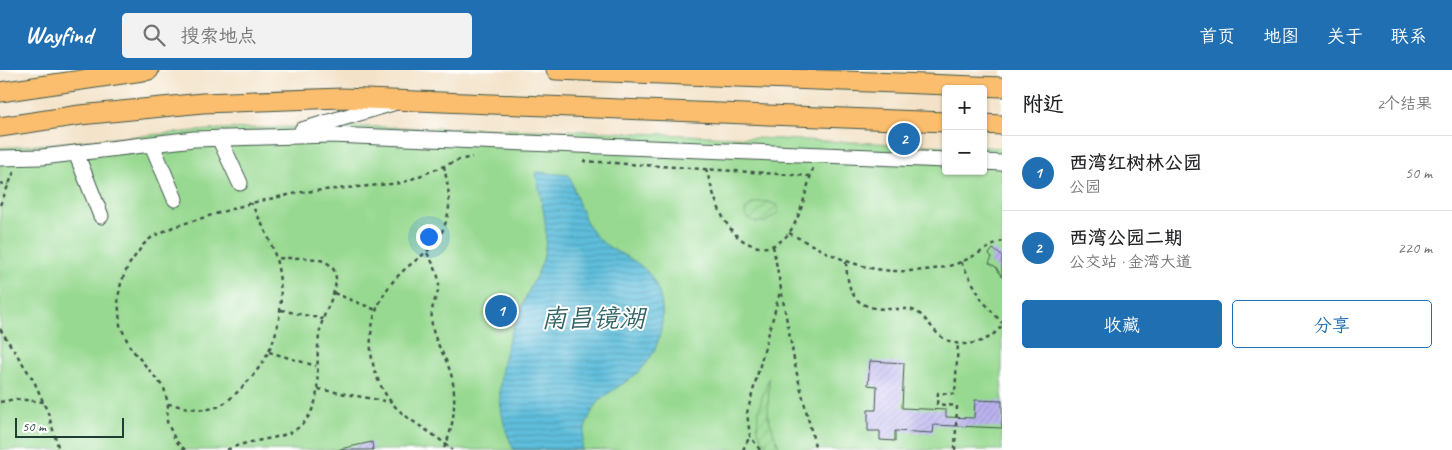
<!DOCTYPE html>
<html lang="zh">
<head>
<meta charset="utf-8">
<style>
	:root { --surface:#fff; --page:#f2f2f2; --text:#202124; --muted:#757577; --line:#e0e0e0; --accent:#1f6fb2 }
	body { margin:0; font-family:Caveat,"LXGW WenKai TC",sans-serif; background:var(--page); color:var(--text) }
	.controls { position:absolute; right:15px; top:15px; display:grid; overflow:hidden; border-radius:5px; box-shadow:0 1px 4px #0004 }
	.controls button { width:45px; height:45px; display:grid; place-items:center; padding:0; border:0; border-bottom:1px solid var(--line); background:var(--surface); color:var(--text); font:25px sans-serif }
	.scale { position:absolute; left:15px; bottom:12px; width:109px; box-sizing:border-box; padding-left:5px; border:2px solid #1f3d34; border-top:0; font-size:14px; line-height:18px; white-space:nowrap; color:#1f3d34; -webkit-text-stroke:4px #fff; paint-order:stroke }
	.you { position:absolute; left:428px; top:166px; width:18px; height:18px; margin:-12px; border:4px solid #fff; border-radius:50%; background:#1a73e8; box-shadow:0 0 0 8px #1a73e833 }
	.badge { display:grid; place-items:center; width:32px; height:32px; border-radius:50%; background:var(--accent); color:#fff; font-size:16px; font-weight:700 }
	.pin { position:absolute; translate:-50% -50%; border:2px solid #fff; box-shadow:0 1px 5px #0006 }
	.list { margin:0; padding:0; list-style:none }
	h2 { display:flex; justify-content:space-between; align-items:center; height:65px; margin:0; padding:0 20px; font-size:21px }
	h2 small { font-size:16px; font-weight:400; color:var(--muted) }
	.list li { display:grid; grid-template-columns:32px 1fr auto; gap:15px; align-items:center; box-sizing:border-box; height:75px; padding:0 20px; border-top:1px solid var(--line) }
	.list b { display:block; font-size:19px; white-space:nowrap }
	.list p { margin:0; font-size:16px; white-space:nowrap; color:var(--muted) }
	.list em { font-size:16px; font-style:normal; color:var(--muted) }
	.actions { display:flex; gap:10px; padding:15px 20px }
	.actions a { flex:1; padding:11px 0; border:1px solid var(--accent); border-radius:5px; text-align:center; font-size:18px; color:var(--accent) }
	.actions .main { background:var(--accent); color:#fff }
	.icon { flex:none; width:28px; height:28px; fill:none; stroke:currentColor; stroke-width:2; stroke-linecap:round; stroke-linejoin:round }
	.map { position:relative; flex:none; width:1002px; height:380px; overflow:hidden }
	header { display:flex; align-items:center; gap:30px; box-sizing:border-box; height:70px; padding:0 25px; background:var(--accent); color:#fff }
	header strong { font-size:24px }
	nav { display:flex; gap:28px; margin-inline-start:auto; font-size:18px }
	.search { width:350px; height:45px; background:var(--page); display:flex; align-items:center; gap:12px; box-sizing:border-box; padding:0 18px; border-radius:5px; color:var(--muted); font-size:19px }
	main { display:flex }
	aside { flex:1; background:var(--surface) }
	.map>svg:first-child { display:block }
	.park { fill:#97d990; stroke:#5b8b62 }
	.garden { fill:url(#garden-furrows); stroke:#5b8b62 }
	.water { fill:url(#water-rules); stroke:#3e7e88 }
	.building { fill:url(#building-hatch) }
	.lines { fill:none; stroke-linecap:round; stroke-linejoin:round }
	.minor-casing { stroke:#3f564a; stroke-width:17 }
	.major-casing { stroke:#3f564a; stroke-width:21 }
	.path { stroke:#3f564a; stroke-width:2.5; stroke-dasharray:4 4; stroke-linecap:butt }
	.minor { stroke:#fff; stroke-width:15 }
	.major { stroke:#fbbe6e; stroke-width:19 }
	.labels { text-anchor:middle; stroke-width:4; stroke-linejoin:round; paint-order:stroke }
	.water-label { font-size:26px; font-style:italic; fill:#326466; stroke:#fff }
</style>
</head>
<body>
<header>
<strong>Wayfind</strong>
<div class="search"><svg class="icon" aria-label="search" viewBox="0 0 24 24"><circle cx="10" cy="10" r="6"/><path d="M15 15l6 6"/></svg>搜索地点</div>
<nav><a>首页</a><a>地图</a><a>关于</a><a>联系</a></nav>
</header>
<main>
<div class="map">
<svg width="1002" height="380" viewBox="0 0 1002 380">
	<defs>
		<pattern id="garden-furrows" width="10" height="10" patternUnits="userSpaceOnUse" patternTransform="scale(1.25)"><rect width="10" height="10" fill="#97d990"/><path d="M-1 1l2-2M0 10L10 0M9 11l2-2" fill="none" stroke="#82bb7d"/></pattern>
		<pattern id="water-rules" width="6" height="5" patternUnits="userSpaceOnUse" patternTransform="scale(1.25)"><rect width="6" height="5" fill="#5ebedc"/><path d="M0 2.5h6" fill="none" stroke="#4d9cb3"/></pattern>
		<pattern id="building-hatch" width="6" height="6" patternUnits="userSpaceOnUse" patternTransform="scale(1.25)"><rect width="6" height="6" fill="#bcb4f1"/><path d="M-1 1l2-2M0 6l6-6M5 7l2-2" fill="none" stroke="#9894c4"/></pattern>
	</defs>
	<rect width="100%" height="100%" fill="#fff"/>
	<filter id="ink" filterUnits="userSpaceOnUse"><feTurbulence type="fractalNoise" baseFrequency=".02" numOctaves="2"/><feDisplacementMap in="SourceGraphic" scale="10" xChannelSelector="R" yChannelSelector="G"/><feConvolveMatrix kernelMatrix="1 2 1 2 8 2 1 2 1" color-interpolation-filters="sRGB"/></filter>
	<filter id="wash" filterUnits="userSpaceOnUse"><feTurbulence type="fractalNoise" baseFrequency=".0096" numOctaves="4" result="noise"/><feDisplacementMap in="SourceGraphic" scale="20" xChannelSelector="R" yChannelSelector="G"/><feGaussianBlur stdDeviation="1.12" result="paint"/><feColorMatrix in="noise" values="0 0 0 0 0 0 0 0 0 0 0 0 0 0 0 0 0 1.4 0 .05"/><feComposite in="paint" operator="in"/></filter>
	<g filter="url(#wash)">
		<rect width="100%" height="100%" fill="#f3e2c7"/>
		<polygon class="park" points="334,56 589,61 946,76 946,101 983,101 983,77 1002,78 1002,380 0,380 0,78 220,59"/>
		<g class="garden">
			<polygon points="760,132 769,132 778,136 778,143 765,152 754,152 746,147 745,140 752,134"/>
			<path d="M769,308l-1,38 12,34c-37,-7 -19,-50 -11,-72z"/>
		</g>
		<path class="water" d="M536,102l33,3c7,19 13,43 25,59 13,16 32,20 47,32 26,21 26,60 12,87 -23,43 -66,28 -71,97h-68c-27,-55 -11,-101 12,-153 6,-15 15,-27 18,-42 6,-30 -4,-55 -8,-83z"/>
		<g id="blocks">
			<g class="building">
				<polygon points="993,179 1002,186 1002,207 996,197 989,193 992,187 989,184"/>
				<polygon points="870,291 904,293 902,338 946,340 946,347 974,348 975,330 1002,331 1002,358 934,355 933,363 895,361 895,371 880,370 880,361 868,361 868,340 876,340 877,316 868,315"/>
				<polygon points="372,372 373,380 340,380 340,379"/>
			</g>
		</g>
	</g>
	<g filter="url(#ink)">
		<use href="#blocks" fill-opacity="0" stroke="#3f564a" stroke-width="1"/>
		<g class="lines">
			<defs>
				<g id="minor">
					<polyline points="302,60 393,33"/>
					<polyline points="219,68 240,113"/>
					<polyline points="152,75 175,129"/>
					<polyline points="76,83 101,146"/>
					<polyline points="0,88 42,87 194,69 331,65 946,90"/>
					<polyline points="983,92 1002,93"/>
				</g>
				<g id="major">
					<polyline points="556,0 1002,17"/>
					<polyline points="0,22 149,0"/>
					<polyline points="983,54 1002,55"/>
					<polyline points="0,57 80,45 203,33 342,28 946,52"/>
				</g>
			</defs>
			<use href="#minor" class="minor-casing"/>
			<use href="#major" class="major-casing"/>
			<g class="path">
				<polyline points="583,91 810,106"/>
				<path d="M444,96c3,17 8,35 3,52 -9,34 -30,37 -51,60 -32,35 -34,88 -4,125 16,19 42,29 60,47"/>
				<path d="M706,99c9,30 18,71 53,78 12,2 23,-5 30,-14 13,-18 17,-44 24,-65"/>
				<polyline points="0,113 9,115"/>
				<polyline points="0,135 14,102"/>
				<path d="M789,163c48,25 78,43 134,37 13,-1 26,-3 38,-8 14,-6 27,-15 41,-21"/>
				<polyline points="773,176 796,300 816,380"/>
				<path d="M427,183c26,43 1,37 5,72 2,16 12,28 17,43 9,23 6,60 -6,82"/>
				<path d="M846,192c2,36 11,48 48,47 8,0 16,-1 23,3 8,5 14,15 21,22 18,17 51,11 64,-9"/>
				<polyline points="961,192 982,230 1002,253"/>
				<polyline points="334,223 376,240"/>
				<polyline points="281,240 323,249"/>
				<polyline points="0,259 34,311 48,343 59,380"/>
				<polyline points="269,282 316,296"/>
				<polyline points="318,319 390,332"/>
				<polyline points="0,332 16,329 44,332"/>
				<path d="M168,334c14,2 32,8 46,4 10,-3 20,-12 27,-20 37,-34 47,-81 35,-129 -5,-20 -16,-38 -25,-56"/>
				<polyline points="185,380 176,371 167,352 168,334 164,318 130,277 120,255 118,228 121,213 128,196 143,175 152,167 173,157 251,133 302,122 402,113 459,90 472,87"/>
				<path d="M227,380c36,-18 75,-2 89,-51 4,-26 -2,-54 7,-80 5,-15 20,-37 9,-52 -11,-13 -41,-8 -56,-9"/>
				<polyline points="743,380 750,366"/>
				<polyline points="760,380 750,366 747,343 780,222"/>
				<polyline points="955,380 957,336 937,334 938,323 955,324 958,273"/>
			</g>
			<use href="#minor" class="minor"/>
			<use href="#major" class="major"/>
		</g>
	</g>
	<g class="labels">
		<g class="water-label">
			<text x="593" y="257">南昌镜湖</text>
		</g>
	</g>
</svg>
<div class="controls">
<button>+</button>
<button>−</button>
</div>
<div class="scale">50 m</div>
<div class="you"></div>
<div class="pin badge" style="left:501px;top:241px">1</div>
<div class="pin badge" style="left:904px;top:69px">2</div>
</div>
<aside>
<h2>附近<small>2个结果</small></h2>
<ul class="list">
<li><span class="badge">1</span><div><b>西湾红树林公园</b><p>公园</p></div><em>50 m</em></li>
<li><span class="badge">2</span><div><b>西湾公园二期</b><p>公交站 · 金湾大道</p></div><em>220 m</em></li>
</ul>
<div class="actions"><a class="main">收藏</a><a>分享</a></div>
</aside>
</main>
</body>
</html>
